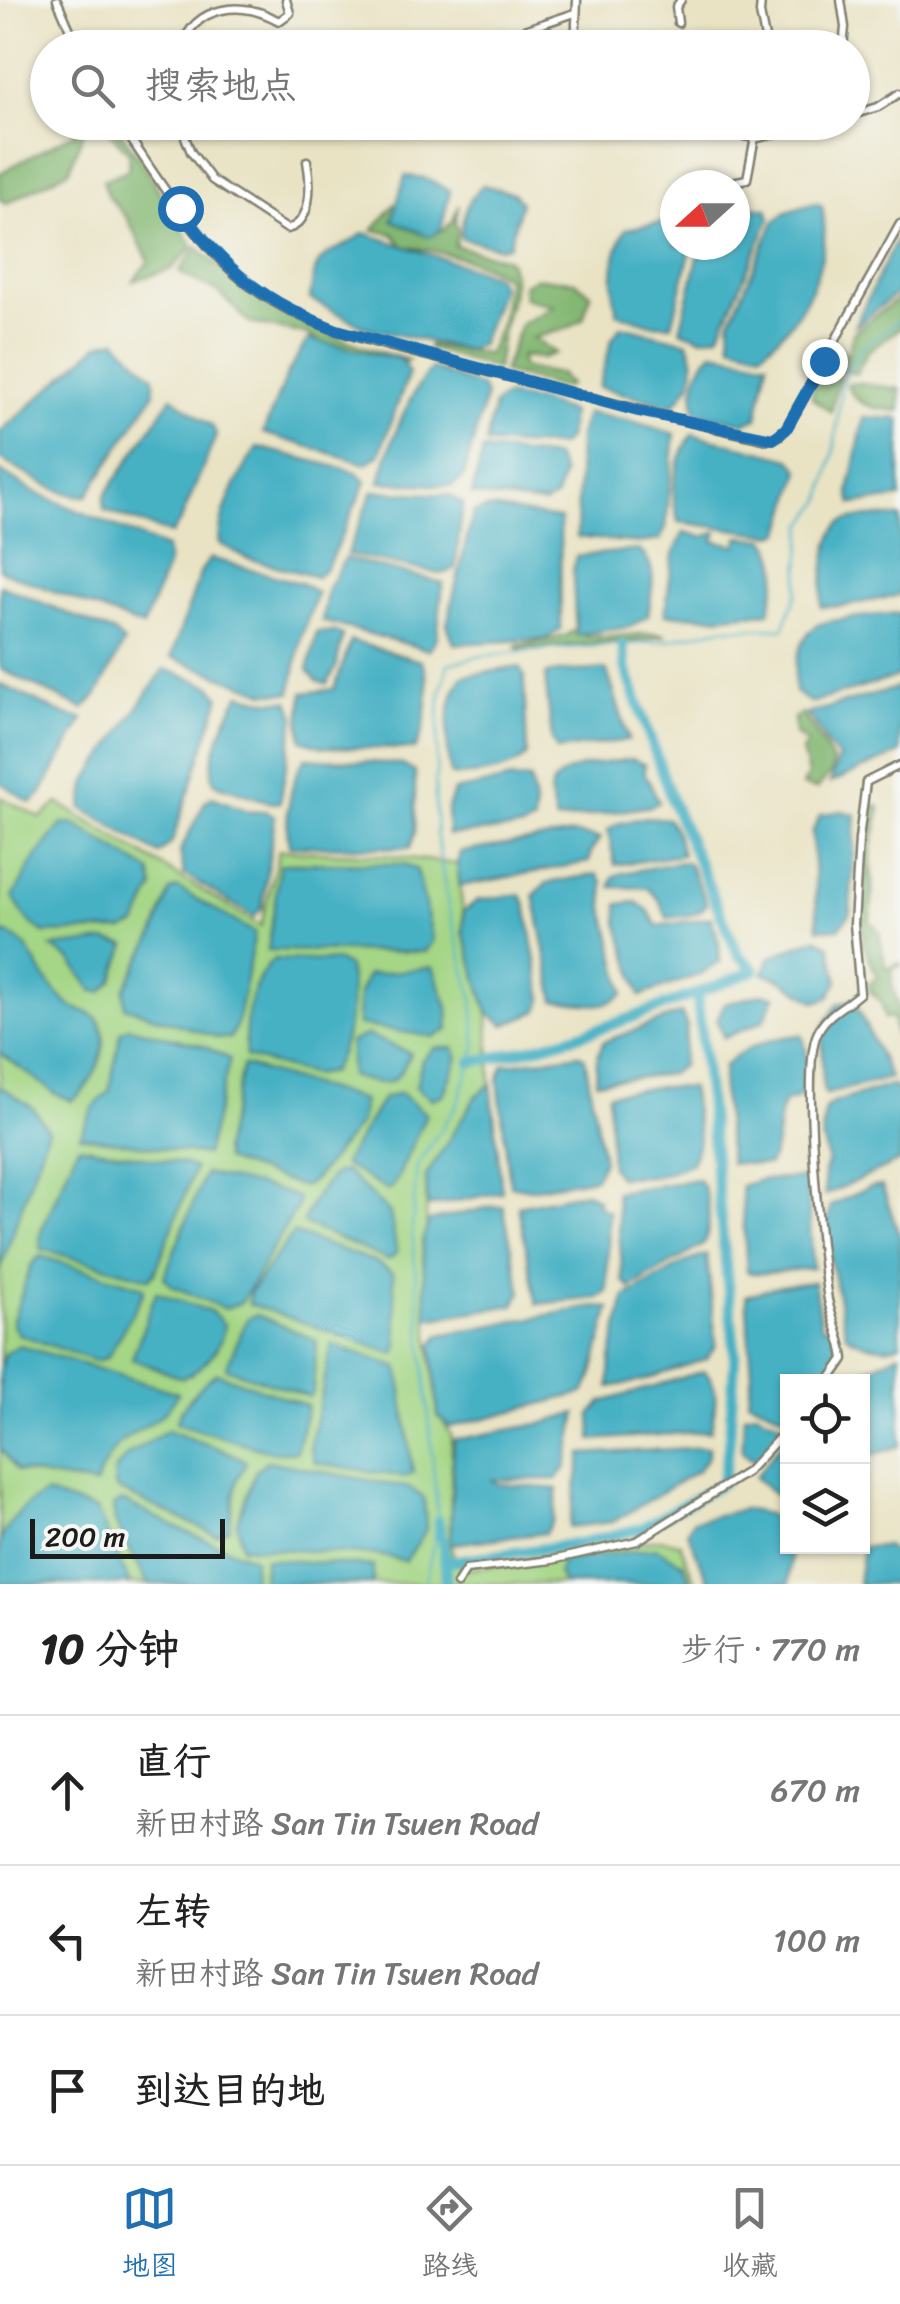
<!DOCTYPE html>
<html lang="zh">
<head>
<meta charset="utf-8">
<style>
	:root { --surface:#fff; --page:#f2f2f2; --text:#222; --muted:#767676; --line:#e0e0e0; --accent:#1f6fb2 }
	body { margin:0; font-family:Sriracha,"LXGW WenKai TC",sans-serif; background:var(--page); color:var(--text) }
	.controls { position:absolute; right:30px; bottom:30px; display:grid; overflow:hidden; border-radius:0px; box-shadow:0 2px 8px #0004 }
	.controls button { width:90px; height:90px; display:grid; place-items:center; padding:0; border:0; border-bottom:2px solid var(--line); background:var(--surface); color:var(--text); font:50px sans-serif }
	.compass { position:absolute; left:660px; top:170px; width:90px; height:90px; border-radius:50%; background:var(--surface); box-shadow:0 2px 8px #0004; rotate:249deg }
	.scale { position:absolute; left:30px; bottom:25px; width:195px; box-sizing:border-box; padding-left:10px; border:5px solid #1c1c1c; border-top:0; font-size:28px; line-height:35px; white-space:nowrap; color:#1c1c1c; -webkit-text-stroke:8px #f6f6f2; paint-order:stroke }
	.stop { position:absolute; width:30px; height:30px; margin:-22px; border:8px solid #1f6fb2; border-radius:50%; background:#fff }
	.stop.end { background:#1f6fb2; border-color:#fff; box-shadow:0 2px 10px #0008 }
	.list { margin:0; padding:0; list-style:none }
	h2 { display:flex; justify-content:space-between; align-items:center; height:130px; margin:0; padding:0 40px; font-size:42px }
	h2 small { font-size:32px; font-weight:400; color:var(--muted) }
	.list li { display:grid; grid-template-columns:65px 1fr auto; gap:30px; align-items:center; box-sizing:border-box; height:150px; padding:0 40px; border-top:2px solid var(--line) }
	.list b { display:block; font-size:38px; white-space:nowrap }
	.list p { margin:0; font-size:32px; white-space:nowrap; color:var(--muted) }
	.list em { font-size:32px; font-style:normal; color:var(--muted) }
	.icon { flex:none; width:55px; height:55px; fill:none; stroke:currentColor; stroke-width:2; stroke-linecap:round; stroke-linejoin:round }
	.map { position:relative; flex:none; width:900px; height:1584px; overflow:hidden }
	.search { position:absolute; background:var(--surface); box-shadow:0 2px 8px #0004; left:30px; right:30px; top:30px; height:110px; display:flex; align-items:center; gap:25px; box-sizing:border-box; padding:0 35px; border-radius:55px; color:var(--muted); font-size:38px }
	.sheet { height:580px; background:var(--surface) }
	nav { display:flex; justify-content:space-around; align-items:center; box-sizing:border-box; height:140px; border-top:2px solid var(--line); background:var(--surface); font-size:28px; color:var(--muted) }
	nav a { display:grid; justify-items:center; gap:5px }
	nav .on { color:var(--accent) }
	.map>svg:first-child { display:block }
	.green { fill:#a4d685; stroke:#607950; stroke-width:2.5 }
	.forest { fill:#83b772; stroke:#506a47; stroke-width:2.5 }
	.water { fill:#46b1c4; stroke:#316670; stroke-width:2.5 }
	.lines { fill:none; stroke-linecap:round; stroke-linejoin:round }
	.stream { stroke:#46b1c4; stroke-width:2.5 }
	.river { stroke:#46b1c4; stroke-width:11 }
	.street-casing { stroke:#828070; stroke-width:11 }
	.street { stroke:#fff; stroke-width:6 }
	.route { stroke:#1f6fb2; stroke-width:12 }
</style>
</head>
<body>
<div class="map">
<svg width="900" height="1584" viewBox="0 0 900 1584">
	<rect width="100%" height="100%" fill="#f6f6f2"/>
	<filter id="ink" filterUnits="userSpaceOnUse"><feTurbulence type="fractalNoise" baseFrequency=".01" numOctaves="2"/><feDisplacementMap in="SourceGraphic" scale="20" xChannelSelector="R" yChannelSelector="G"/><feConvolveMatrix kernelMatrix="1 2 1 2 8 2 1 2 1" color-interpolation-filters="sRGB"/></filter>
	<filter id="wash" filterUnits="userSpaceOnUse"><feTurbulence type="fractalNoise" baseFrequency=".0048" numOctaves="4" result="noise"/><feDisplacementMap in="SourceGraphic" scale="40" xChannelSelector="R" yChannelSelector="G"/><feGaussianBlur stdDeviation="2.25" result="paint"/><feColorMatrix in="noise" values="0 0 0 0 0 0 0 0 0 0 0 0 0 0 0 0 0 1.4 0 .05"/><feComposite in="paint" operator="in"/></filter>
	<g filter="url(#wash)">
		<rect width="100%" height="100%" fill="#e9e3c4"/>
		<polygon class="green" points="0,797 41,818 58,803 261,926 279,850 392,856 457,864 464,920 488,1013 491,1084 474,1100 426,1176 427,1315 438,1412 452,1437 450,1544 457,1565 471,1569 659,1539 680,1543 696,1584 0,1584"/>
		<g class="forest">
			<polygon points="73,123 87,123 69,170 7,203 0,200 0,173 76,132"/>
			<polygon points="101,123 114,123 140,159 193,247 171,269 133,281 149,261 127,218 107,195 103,180 128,170 129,153"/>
			<path d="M394,205l5,12 45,13 9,-10 6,-15 -4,18 3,7 -3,16 53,13c12,26 1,44 -5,70 -3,13 -4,26 -6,40l-69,-21 1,-3 59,9 13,-31 7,-44c-24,-18 -74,-30 -104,-32l-11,-13 -20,-4z"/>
			<path d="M197,247c68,62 124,90 212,113l-11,10 -53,-14 -38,-22 -57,-11 -32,-31 -39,-20z"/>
			<polygon points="536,278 575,281 591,294 583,319 568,328 533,338 556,353 542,358 521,356 522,368 560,374 569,385 564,388 503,372 521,324 554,306 524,298 523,285"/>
			<polygon points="900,297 900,328 868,351 856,374 844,371 853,333"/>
			<polygon points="833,346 845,352 831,412 812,398 815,378"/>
			<path d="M861,383l39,6v22c-21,-2 -45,-3 -53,-27z"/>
			<path d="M573,631c27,14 63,-2 93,4l-21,5 -127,9 -2,-3 50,-10z"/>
			<path d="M801,714c15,14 21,30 32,48l-2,11 -14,16 -14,-3 5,-12 -6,-22 5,-9 -12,-9 -1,-16z"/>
			<path d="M870,804l10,2c-1,18 -11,39 -9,57 1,14 3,44 -2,57l10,11 7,38 14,-6v3l-8,3v16l8,28v41l-8,-37 -7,1 -4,-17 -10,-8 -2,-8 8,-9 -15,-36 4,-4 -5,-5 1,-50 6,-8 -5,-14z"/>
		</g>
		<g class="water">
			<polygon points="405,176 424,178 450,191 441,230 429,237 392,220"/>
			<path d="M483,185l30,8 8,9 -12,43 -8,3 -40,-10c1,-21 5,-38 22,-53z"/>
			<path d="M815,203l7,3c11,54 -17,114 -61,146l-30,-8 -1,-23 44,-99 12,-10z"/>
			<polygon points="752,207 767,209 770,218 719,335 702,338 680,330 701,245 735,245 735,210"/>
			<path d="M675,220v25h17l-20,80 -21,-1 -34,-11c-7,-30 -6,-58 9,-84z"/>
			<polygon points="900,232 900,291 854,327"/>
			<path d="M364,233l132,43 6,11 -22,58 -13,5 -100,-22 -57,-29c6,-54 16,-38 54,-66z"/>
			<path d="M621,326l67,16c12,27 5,44 -16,64l-73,-19 13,-48z"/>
			<polygon points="308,339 401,359 409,373 379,455 366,464 263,433 287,374"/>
			<path d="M116,340l38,37v17l-67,102c-29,1 -62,-24 -87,-37v-27l100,-88z"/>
			<path d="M713,352l55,10 -11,56 -13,5 -48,-11c-6,-21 1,-46 17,-60z"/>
			<path d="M432,368l49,19 5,8 -23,83 -12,8 -71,-4c8,-34 28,-89 52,-114z"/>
			<polygon points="505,396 541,402 571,412 568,439 560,446 486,444 494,405"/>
			<polygon points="172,397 213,427 216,436 181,520 171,534 104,510 104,497"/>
			<polygon points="586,413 628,420 675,434 666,527 660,540 638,543 577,537 579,436"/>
			<polygon points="864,417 900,419 900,498 852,504 849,492"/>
			<path d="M692,434l99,25 9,11 -18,62 -8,3 -95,-13c-11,-27 -3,-64 13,-88z"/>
			<path d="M257,447l100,25 9,10 -38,83 -11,12 -71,-19 -27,-15c0,-34 21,-68 38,-96z"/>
			<polygon points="483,450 555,457 563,474 556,497 544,504 472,495"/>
			<polygon points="0,471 34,492 166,548 168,564 143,627 0,570"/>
			<polygon points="373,491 449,495 463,504 455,569 441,574 347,554"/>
			<polygon points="490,508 560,519 561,629 545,639 454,644 447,624 473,513"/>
			<path d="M900,517v78l-56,11 -23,1c2,-21 3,-75 22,-85 15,-7 40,-5 57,-5z"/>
			<path d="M684,532l19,5 14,-5 -3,9 23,4 2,-8 27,2c19,25 10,44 3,73l-54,5 -50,-3 8,-59z"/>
			<path d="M639,550c21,17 12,42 9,66l-18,11 -54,8 -3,-62 3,-17z"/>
			<polygon points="210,558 303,584 317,593 301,638 291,693 265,693 171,657 201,571"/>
			<polygon points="345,558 443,583 437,637 429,650 322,621 328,588"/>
			<polygon points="0,585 114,633 124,643 97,695 83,709 0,669"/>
			<path d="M900,613v63l-89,27 -16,-11c-2,-21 3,-56 23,-67 12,-7 66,-10 82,-12z"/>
			<polygon points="317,632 335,632 343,635 336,667 327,684 317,681 308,670"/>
			<path d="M351,641l70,20c12,19 6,70 -7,88l-91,-2 -21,-7 -2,-19 3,-28 31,-4z"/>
			<path d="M519,667l5,9 3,79c-15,17 -53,22 -76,20 -6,-27 -6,-77 12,-99z"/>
			<polygon points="164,669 211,686 220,697 172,842 159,854 82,808 87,781"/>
			<path d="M603,669l4,2 22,69 -72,10 -5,-10 -7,-65c18,-7 39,-2 58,-6z"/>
			<polygon points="0,684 65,715 83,719 41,794 31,803 0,782"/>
			<path d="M900,687v66l-70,30 9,-26c-19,-15 -14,-27 -33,-43z"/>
			<path d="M240,694l27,7h22l6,16 -15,85 -8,1 -51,-17 -7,-4c-9,-22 14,-68 26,-88z"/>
			<path d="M305,758l96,6 14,8v60l-5,16 -121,-2c-5,-28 1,-65 16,-88z"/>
			<path d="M633,759l12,6 -1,6 15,31 -7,4 -96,15c-2,-10 -7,-24 -5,-33 6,-24 62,-26 82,-29z"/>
			<polygon points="513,779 530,780 535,803 534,822 523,828 448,835 447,811 454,791"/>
			<polygon points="212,797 251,812 265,811 275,816 262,908 254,917 184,874 180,851 205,802"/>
			<polygon points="842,811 856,815 850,914 839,928 818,929 812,833 820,815"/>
			<polygon points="646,817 668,819 676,831 682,855 615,865 608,830 617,824"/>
			<path d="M62,824h12l76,47 4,16 -18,38 -12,5 -80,3c-15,-9 -23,-21 -31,-36l23,-40z"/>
			<polygon points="573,834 600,838 591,851 589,862 460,886 457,864 460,852"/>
			<path d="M682,862l7,2 18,40c-10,13 -26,12 -40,14l-8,-18 -11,-12 -37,-1 2,-10 9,-4z"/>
			<polygon points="293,863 403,864 417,870 433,940 425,952 268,950 280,865"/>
			<path d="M597,874l6,8 1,25 20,86c-19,19 -44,9 -69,8l-21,-106 13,-12z"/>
			<polygon points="178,888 255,933 237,1024 230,1038 219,1038 125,1007 124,990 155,933 170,891"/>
			<polygon points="520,894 526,904 543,1000 538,1011 505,1025 488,1013 463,932 464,911 478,900"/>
			<polygon points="636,902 648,910 657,926 711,918 719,942 720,962 698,975 640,996 618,923 618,904"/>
			<path d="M0,933c28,0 36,37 52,54 5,6 11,13 17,18 11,7 27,6 32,20 10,23 -10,64 -29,76l-16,-7 -56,-41z"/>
			<polygon points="815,938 830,945 838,981 829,997 816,1002 780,979 764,974 769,958"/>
			<polygon points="106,941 126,945 113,980 102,992 93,991 70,959 51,947"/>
			<path d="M274,959l64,2 10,6c7,31 0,78 -17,105l-18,3 -67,-18c-3,-33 4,-75 28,-98z"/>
			<polygon points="433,967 448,1007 449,1030 434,1037 358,1025 359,994 367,975"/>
			<polygon points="761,994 775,996 764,1020 724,1038 717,1020 724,1004"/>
			<polygon points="854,1000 890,1078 826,1094 823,1089 822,1029 838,1004"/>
			<polygon points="681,1013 687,1026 682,1066 670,1074 596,1082 597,1059 603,1042"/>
			<polygon points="129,1027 204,1046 230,1059 206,1155 80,1136 93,1108 109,1091 121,1031"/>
			<path d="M367,1035l43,18c-13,37 -27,33 -60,23v-34z"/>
			<path d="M802,1035c5,15 12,50 -2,61 -5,4 -11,4 -17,7 -7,20 -3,45 -15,62l-38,-2 -8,-74 2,-23c21,-20 49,-29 78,-31z"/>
			<polygon points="435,1048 454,1048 458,1058 443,1095 432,1099 416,1087 422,1060"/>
			<polygon points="579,1054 585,1058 603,1161 595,1178 530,1189 510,1185 498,1079 504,1065"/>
			<polygon points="243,1065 363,1100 360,1123 313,1181 303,1187 225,1160 223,1150"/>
			<polygon points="491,1084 502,1192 428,1207 426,1176 476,1096"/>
			<polygon points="0,1086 33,1108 48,1130 0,1270"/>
			<polygon points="888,1086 894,1086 900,1096 900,1161 825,1195 824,1172 828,1161 822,1137 825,1109 833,1103"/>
			<polygon points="657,1087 691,1088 699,1139 692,1163 658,1176 618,1177 611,1167 608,1094"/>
			<polygon points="400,1093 426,1114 395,1184 388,1191 343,1164 383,1098"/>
			<polygon points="78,1146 185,1164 195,1168 155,1273 149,1278 41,1249 40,1234"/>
			<polygon points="345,1171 390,1213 397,1253 388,1260 302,1223 315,1197 333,1174"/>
			<path d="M205,1173c31,9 64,12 93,25l-1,9 -56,96 -16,6 -53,-23 -8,-9z"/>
			<path d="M807,1178l6,90c-19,1 -51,8 -66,4l-6,-86 19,-6z"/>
			<path d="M698,1179c13,15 14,50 5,66l-73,43 -7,-7 -7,-89z"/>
			<path d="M882,1186l18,51v107c-18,8 -37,0 -54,-9l-21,-100 6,-30 39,-18z"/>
			<polygon points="586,1192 598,1200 598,1206 609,1212 607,1292 598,1298 537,1304 518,1206"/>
			<polygon points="503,1206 521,1292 514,1305 427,1319 422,1241 429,1221 490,1207"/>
			<polygon points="293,1233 376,1262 393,1273 398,1345 395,1354 249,1304 250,1292"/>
			<polygon points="707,1255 716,1345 706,1359 642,1381 609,1387 611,1359 625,1297 686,1262"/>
			<polygon points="40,1256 143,1287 144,1292 107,1358 95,1361 18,1334 12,1323 31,1265"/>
			<polygon points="814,1282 821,1326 831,1328 840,1354 821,1381 788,1382 787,1417 748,1400 752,1373 746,1296 779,1286"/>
			<path d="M156,1292l56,20 12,12c-1,24 -21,45 -42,54l-50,-19z"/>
			<polygon points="591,1307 610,1308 592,1377 584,1393 450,1427 438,1416 432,1345 440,1335"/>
			<polygon points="257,1315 317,1340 313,1393 310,1397 226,1368 247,1319"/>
			<polygon points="332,1344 399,1368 413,1472 405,1477 315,1463 310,1448"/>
			<path d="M19,1345l159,48c-15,28 -29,29 -53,46 -16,12 -23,29 -30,46l-78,-14 -17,-23v-77l4,-17z"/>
			<polygon points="900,1353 900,1446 863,1458 862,1382 847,1381 848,1379"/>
			<path d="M704,1371c18,15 10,39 7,60l-119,9 -1,-25 11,-13z"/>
			<path d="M217,1373l91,33 -12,46h-24l-96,-29c5,-18 25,-39 41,-50z"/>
			<polygon points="756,1412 781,1423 782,1430 755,1461 742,1451 744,1415"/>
			<polygon points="577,1413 567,1467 556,1479 491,1480 499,1484 558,1489 553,1520 545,1533 450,1544 454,1440 549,1422"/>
			<path d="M168,1430c18,8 68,22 78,32l-9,18 -8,49 -13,6 -100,-46 -2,-17 13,-17z"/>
			<polygon points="787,1436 787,1505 755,1477"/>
			<polygon points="708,1447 708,1456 698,1470 613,1522 569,1527 582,1454"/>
			<polygon points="267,1461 410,1488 424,1498 426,1530 406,1561 377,1555 242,1547 237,1522 256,1470"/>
			<path d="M46,1494l51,16 33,74h-130c0,-12 0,-31 0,-42 6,-18 29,-43 46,-48z"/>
			<polygon points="123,1501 184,1531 254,1559 253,1584 148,1584 115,1522 113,1505"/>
			<polygon points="743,1509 768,1514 787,1531 788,1546 791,1547 789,1584 710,1584 687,1532 693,1521"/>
			<polygon points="886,1546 900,1558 900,1584 858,1584 863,1547"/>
			<polygon points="656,1548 683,1563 690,1579 679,1584 564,1584 558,1574 563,1560"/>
			<polygon points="265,1559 373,1566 373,1584 262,1584"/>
		</g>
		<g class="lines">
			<polyline class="stream" points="425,1584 438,1521 412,1229 417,1165 457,1105 476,1047 473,1000 448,906 437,839 435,796 440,697 448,664 481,656 550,649 659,642 722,628 783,629 797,593 804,525 822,500 834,451 842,381 862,347 900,320"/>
			<g class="river">
				<path d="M471,1062c98,-18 191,-54 284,-92l-17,-16 -66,-153 -47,-135 -2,-21"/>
				<polyline points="438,1521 445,1555 446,1584"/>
				<polyline points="445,1562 577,1544 642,1528 722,1483 729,1445 735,1353 697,994"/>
			</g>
		</g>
	</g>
	<g filter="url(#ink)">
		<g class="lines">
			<defs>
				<g id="street">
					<polyline points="57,0 78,48"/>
					<polyline points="761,0 760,13 767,48"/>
					<polyline points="841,0 845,27 843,48"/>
					<polyline points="678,23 676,7 681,0"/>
					<polyline points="512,34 575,13"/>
					<path d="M181,48c15,-44 61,-48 98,-27l11,-8 -4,-13"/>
					<polyline points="575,48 577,0"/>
					<polyline points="852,115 878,107 900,93"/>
					<path d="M119,122c36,51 69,109 115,151 67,60 161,73 245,96 96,25 191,49 288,71l12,-4 7,-7 114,-205"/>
					<path d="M179,122l12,30 21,28 75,49c26,-6 24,-46 20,-68"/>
					<polyline points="661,125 758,138 826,122"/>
					<polyline points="717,185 747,179 755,137"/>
					<path d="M828,1382l16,-23c-2,-20 -12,-39 -16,-59 -7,-44 -27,-231 -11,-266 9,-21 28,-27 43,-41l-6,-69 5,-85 7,-57 34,-17"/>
					<polyline points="457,1584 466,1570 552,1560 637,1541 747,1472 788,1428"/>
				</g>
			</defs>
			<use href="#street" class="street-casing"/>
			<use href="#street" class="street"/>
		</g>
	</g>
	<g class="lines" filter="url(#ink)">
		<path class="route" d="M180,208c44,63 86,95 157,122l301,81 135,28 13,-10 38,-68"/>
	</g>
</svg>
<div class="controls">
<button><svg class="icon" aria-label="locate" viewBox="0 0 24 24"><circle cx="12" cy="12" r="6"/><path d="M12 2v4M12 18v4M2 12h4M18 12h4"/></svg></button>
<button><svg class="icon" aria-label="layers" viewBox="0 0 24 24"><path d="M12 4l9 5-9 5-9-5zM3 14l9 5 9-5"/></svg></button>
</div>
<svg class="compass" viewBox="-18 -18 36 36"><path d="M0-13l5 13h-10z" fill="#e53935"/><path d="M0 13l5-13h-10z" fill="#767676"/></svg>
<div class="scale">200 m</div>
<div class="stop" style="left:180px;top:208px"></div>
<div class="stop end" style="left:824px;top:361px"></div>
<div class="search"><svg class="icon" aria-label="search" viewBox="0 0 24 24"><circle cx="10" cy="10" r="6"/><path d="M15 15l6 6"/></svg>搜索地点</div>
</div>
<section class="sheet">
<h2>10 分钟<small>步行 · 770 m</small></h2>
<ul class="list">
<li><svg class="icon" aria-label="ahead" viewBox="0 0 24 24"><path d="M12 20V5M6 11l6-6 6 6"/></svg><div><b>直行</b><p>新田村路 San Tin Tsuen Road</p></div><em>670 m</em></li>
<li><svg class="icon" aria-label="left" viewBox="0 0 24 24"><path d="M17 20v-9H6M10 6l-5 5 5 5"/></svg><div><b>左转</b><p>新田村路 San Tin Tsuen Road</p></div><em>100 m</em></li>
<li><svg class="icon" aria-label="arrive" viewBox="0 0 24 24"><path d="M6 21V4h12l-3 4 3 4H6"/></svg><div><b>到达目的地</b></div></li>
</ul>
</section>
<nav>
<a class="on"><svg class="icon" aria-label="map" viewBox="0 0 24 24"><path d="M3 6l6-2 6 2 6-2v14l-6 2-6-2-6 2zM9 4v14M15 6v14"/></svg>地图</a>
<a><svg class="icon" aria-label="directions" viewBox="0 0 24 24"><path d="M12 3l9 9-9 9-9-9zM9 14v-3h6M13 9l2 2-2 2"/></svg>路线</a>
<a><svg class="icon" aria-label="saved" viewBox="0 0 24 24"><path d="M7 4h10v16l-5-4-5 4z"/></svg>收藏</a>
</nav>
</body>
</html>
